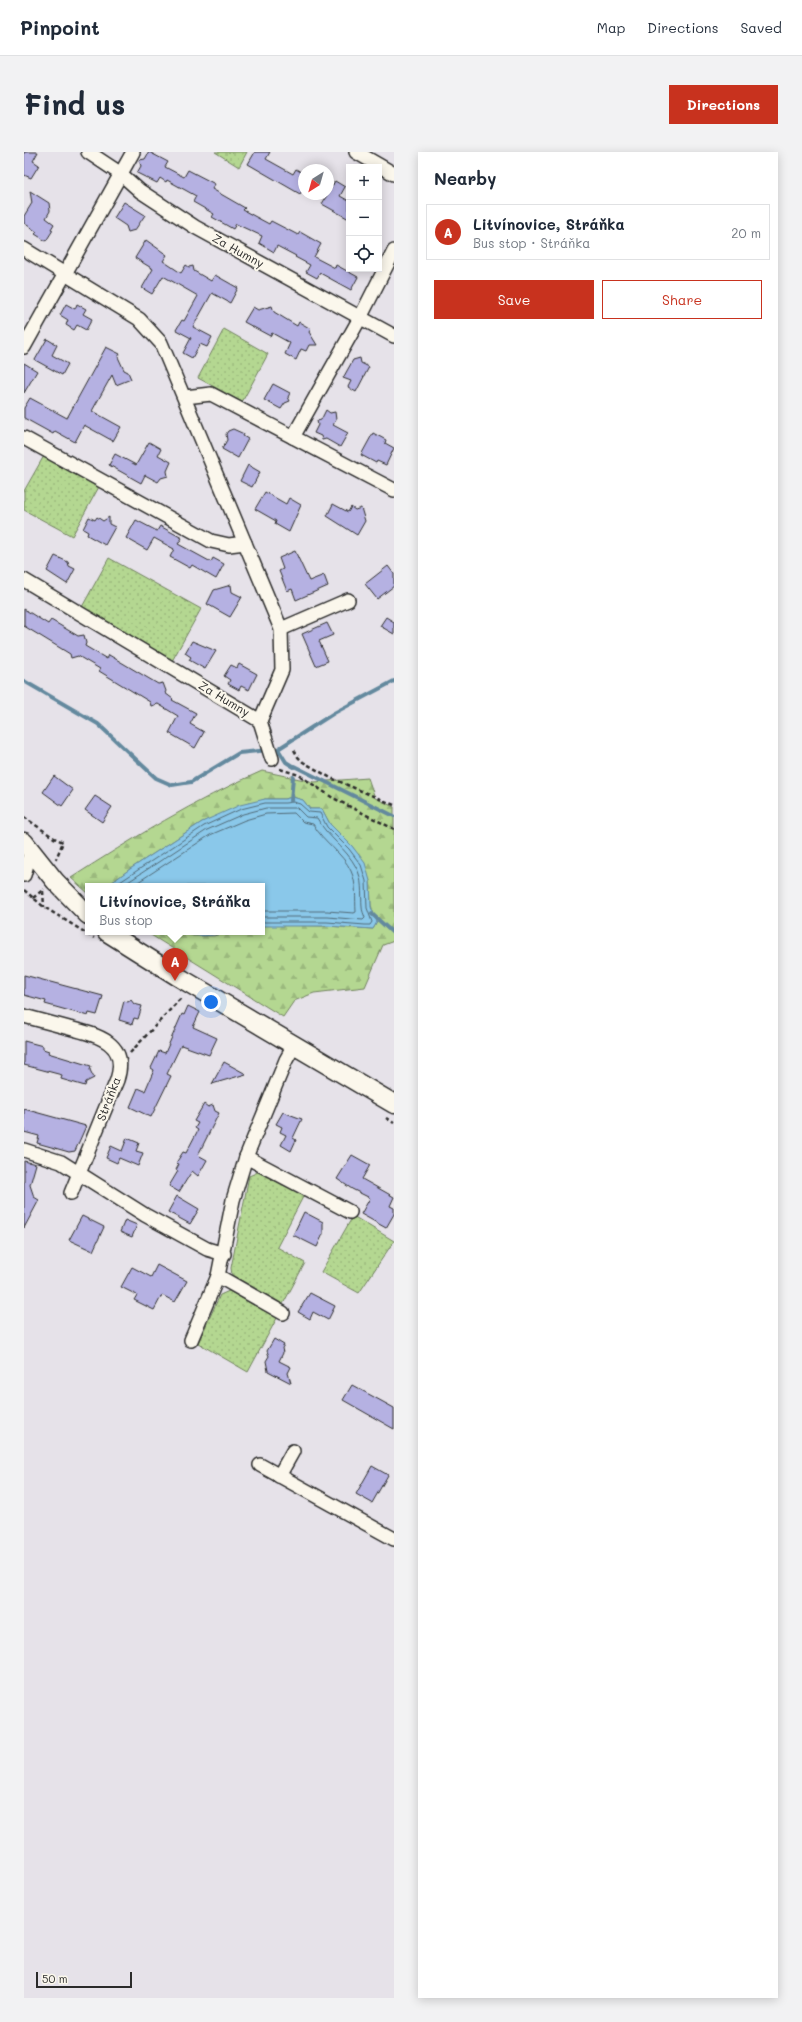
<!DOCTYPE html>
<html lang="en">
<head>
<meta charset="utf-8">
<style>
	:root { --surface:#fff; --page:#f2f2f3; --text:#1f2937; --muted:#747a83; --line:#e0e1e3; --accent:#c8321e }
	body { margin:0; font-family:Mali,sans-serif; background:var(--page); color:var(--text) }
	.controls { position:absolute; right:12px; top:12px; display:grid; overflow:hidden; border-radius:0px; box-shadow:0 2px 10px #0003 }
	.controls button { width:36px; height:36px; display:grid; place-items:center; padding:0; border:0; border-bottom:1px solid var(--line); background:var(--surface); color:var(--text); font:20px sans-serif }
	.compass { position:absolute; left:274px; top:12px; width:36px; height:36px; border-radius:50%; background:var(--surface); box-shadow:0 2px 10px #0003; rotate:217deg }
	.scale { position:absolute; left:12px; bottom:10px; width:96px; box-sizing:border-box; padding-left:4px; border:2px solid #2b2b2b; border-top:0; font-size:11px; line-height:14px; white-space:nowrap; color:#2b2b2b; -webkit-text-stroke:3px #fbf7ec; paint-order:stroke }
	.you { position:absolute; left:187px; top:850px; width:14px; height:14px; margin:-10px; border:3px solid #fff; border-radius:50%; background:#1a73e8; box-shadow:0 0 0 6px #1a73e833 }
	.badge { display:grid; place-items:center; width:26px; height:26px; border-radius:50%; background:var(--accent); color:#fff; font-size:13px; font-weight:700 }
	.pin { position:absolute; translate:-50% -33px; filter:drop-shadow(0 1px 2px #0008) }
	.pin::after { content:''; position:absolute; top:21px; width:14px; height:12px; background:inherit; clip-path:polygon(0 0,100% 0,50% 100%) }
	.popup { position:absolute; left:61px; top:731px; width:180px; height:52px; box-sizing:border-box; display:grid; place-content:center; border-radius:0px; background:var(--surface); filter:drop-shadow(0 1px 3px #0005); font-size:13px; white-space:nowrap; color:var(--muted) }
	.popup b { font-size:15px; color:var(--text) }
	.popup::after { content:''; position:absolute; left:50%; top:100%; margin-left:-8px; border:8px solid transparent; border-top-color:var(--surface) }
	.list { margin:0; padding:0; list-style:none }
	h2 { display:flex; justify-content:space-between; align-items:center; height:52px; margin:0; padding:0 16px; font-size:17px }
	h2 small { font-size:13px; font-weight:400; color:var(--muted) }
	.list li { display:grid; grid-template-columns:26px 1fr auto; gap:12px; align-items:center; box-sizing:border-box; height:56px; margin:0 8px 8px; padding:0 8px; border:1px solid var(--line); border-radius:0px }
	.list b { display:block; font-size:15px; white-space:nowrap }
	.list p { margin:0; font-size:13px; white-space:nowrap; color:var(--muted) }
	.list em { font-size:13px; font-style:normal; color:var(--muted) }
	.actions { display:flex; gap:8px; padding:12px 16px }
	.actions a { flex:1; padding:9px 0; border:1px solid var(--accent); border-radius:0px; text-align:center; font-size:14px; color:var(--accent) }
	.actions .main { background:var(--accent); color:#fff }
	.icon { flex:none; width:22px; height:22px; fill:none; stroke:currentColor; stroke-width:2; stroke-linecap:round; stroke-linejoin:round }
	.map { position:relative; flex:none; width:370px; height:1846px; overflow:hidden; border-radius:0px }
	header { display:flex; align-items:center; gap:24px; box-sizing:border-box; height:56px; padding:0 20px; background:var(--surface); border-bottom:1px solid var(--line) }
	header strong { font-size:19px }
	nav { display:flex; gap:22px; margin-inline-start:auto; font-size:14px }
	.intro { display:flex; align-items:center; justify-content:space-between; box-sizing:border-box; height:96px; padding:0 24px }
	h1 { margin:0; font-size:28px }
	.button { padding:10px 18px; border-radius:0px; background:var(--accent); color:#fff; font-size:14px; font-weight:700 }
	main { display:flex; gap:24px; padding:0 24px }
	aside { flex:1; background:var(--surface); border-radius:0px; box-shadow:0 2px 10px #0003 }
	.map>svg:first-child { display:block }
	.grass { fill:url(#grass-dots); stroke:#70815e }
	.forest { fill:url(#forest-firs); stroke:#70815e }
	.water { fill:#8ac8ea; stroke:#64899e }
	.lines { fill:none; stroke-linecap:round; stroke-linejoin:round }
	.shore { stroke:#516a77; stroke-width:1 }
	.stream { stroke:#64899e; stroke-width:4 }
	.building { fill:#b5b1e2; stroke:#2b2b2b }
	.street-casing { stroke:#2b2b2b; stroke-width:16 }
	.secondary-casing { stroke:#2b2b2b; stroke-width:21 }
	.path { stroke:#2b2b2b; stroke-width:2.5; stroke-dasharray:4 3; stroke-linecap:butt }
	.street { stroke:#fbf7ec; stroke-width:13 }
	.secondary { stroke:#fbf7ec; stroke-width:18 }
	.labels { text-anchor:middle; stroke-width:4; stroke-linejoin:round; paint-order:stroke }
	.street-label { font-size:12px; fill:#2b2b2b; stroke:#fbf7ec }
</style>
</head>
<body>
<header>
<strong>Pinpoint</strong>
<nav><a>Map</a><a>Directions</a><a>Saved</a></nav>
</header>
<div class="intro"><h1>Find us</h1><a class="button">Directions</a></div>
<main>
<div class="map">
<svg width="370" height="1846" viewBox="0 0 370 1846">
	<defs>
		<pattern id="grass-dots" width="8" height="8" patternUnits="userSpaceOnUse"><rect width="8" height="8" fill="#b4d791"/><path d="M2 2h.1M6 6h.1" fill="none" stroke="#9bb97d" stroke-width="1.8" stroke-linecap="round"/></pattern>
		<pattern id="forest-firs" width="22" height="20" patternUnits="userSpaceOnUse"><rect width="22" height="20" fill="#b4d791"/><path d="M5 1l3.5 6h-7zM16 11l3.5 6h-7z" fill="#9bb97d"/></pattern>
	</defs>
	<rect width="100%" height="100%" fill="#e6e2e9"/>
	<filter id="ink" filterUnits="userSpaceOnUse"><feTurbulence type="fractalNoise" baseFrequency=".025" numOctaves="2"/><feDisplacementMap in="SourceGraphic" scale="8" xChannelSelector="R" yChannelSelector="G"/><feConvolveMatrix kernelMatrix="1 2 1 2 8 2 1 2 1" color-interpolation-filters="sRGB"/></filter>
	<g filter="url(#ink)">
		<g class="grass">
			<polygon points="191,0 223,0 215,15"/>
			<polygon points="200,177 244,202 218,250 174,226"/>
			<polygon points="21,302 76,333 48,384 0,358 0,339"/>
			<polygon points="85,406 177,457 148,509 58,455"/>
			<polygon points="234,1020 280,1043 253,1095 281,1111 259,1152 208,1123 207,1116 225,1024"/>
			<polygon points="329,1064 370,1089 335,1141 297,1120"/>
			<polygon points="205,1139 253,1166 224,1220 174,1191 196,1143"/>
		</g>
		<path class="forest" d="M238,619l52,11 54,-4 7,20 19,9v134l-11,4 -18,42 -51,6 -20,8 -11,16 -137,-85h37l10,4h21l13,-4h35v-6l6,-1 59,1 46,3 4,-7 -6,-15 -1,-26 -18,-35 -22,-22 -8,-15h-12l-7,-9 -11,-3 -7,2h-20l-63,23 -72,47 -23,17h-19v7l-17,-15c62,-40 124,-78 191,-107z"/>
		<g class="water">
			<polygon points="268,645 279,648 286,657 298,657 306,672 328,694 341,711 346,729 347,755 353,770 349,777 303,774 238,774 238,734 83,734 106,717 178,670 216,653 241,647 261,647"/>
			<path d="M159,780h44c-16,4 -30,6 -44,0z"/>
		</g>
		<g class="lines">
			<g class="shore">
				<polyline points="90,734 180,674 217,657 241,651 261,651 269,650 276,652 285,660 296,661 303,675 325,697 337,713 342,729 343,756 348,770 346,773 341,773 303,770 238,770"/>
				<path d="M98,734l85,-56 36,-16 23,-6h31l9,9 11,1c10,19 29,30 39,49 7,12 5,26 6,40 0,4 2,7 3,11l-2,2 -35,-3h-66"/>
				<path d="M108,734l78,-51 35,-15 21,-6 28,-1 9,9 10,2c10,18 30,29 38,47 6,13 4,27 5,41l-2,1 -27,-2h-65"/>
			</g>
			<g class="stream">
				<polyline points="0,529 74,572 132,626 148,633 167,630 215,601 254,597 262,610 270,615"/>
				<polyline points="254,597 310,561 370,529"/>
				<polyline points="270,614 370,664"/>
				<polyline points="267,649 269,625"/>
				<polyline points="348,762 370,782"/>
			</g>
		</g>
		<g class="building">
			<polygon points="0,0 14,0 9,9 15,13 7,26 0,23"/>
			<polygon points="125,0 144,10 141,15 160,25 164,18 191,32 188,37 221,56 219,58 245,72 247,69 274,83 276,80 297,92 290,105 311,116 312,113 334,125 327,138 296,121 293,126 282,120 286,113 271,105 272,104 253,94 250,100 235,91 238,84 212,72 209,77 188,65 190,62 169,50 172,44 143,28 142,30 136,26 133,31 113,21 117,14 115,8 121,7"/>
			<polygon points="231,0 246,0 242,7 269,22 272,17 280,22 280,36 276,42 224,12"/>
			<polygon points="311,29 321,35 316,44 325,49 325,67 298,52"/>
			<polygon points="6,39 25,51 26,59 22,66 30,72 27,77 29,78 22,89 11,82 13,80 0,71 0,64 8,51"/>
			<polygon points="100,50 121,63 111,78 104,80 102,74 90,66"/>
			<polygon points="122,88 143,103 139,109 157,121 162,113 165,115 169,114 170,119 187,129 191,123 214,136 206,151 188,141 169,175 188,185 183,195 176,192 168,206 159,201 167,186 152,178 158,168 160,169 174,144 139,124 128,142 118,136 129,117 111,106"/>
			<polygon points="42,152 51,157 53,152 62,157 59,162 68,167 62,178 53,173 50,178 42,173 44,168 36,163"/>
			<polygon points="248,154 250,160 273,174 275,170 287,177 285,180 293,193 285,193 282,199 277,197 272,208 261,202 266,191 248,181 246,184 220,170 229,155 234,158"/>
			<polygon points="23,187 33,193 28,203 44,212 38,223 11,208"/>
			<polygon points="82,195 96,202 94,205 100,218 104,220 107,227 92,233 88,223 68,259 97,275 89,289 60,273 51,290 31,279 29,282 0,266 0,256 6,246 43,266"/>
			<polygon points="336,206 337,211 345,215 332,240 324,235 327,229 319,226 329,208"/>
			<polygon points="0,211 13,219 0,241"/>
			<polygon points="249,232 266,241 264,245 266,249 261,251 257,257 240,248"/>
			<polygon points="302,258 306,261 311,260 312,268 309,273 324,281 316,295 302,287 298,288 297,284 290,281 294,273 293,269 297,268"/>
			<polygon points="209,277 220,282 219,284 224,287 214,306 198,297 203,288 202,282 204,279"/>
			<polygon points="349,281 362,288 361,291 370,296 362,313 353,309 352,311 337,303"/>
			<polygon points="125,290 137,297 134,303 147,310 143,319 144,324 137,326 134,330 121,323 117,331 85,313 91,302 112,313"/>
			<polygon points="224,313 236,320 228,335 216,329"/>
			<polygon points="241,340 262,352 265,346 277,353 265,380 251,372 252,369 231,357"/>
			<polygon points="309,352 324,360 327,355 331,358 337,356 341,369 333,383 303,364"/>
			<polygon points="65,365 71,368 73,365 79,369 85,365 85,372 91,375 81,393 63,383 64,380 59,377"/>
			<polygon points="112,368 133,379 136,374 158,386 154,392 187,410 189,406 200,412 192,427 168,413 166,416 146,405 150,397 130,386 123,398 102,386"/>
			<polygon points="271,399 285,429 300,423 304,434 272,448 268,437 263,439 255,419 259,417 255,406"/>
			<polygon points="31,404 44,410 45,414 51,417 43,432 23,419"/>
			<polygon points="364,414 370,422 370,434 353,447 341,432"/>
			<polygon points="207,433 208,440 218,445 206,465 183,452 190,438"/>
			<polygon points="0,457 24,472 27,468 54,484 60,483 62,491 61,494 83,507 85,503 134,532 139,531 142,539 141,541 149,547 148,548 172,561 166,572 180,580 171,596 145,581 154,564 134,552 127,554 126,550 75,519 76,517 54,504 47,506 46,502 0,474"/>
			<polygon points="362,465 370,470 370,482 356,474"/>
			<polygon points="303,471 309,483 295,489 304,509 292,514 278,482"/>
			<polygon points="168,489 192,499 181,517 165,508 167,505 161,501"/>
			<polygon points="215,512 233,522 225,538 217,534 215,538 204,532 206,528 200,524 207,513 213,516"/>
			<polygon points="30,624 49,638 38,654 19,640"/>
			<polygon points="71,644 88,655 78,670 61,658"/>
			<polygon points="0,823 79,844 73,863 65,861 64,864 21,852 22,849 0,843"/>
			<polygon points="107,848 110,852 118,854 114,867 110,866 108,872 95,868 100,849 104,850"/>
			<polygon points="164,854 176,860 169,875 193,886 185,903 157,893 143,922 147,924 127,965 106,955 114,936 121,939 130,918 127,916 135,899 141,901 158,862 160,863"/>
			<polygon points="0,889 19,894 19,897 25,899 24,901 67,914 66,918 70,926 62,930 61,934 37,927 38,923 0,913"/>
			<polygon points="200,910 222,922 188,932"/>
			<polygon points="180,952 184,955 189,953 191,959 195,961 174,1003 183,1008 174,1024 168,1019 155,1040 145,1034 154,1019 152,1018 155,1012 152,1011 159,1000 162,1001 174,978 171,976 174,971 170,969"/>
			<polygon points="0,957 62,974 51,999 45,1000 13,991 15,984 0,980"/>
			<polygon points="259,960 278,967 269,986 272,988 267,999 257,993 262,983 256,980 258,975 252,972"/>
			<polygon points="103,986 115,991 112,999 119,1001 114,1014 95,1006 93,1011 82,1006 87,994 98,999"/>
			<polygon points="328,1003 346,1013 338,1027 370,1045 366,1054 370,1056 370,1062 362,1076 337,1062 346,1046 328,1037 313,1027"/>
			<polygon points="0,1009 12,1012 6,1033 10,1045 15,1048 0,1076"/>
			<polygon points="153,1044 175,1057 166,1072 144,1060"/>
			<polygon points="280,1060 299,1070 299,1082 293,1095 269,1083"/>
			<polygon points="58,1064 80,1075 69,1099 45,1088"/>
			<polygon points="101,1068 113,1073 108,1085 96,1080"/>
			<polygon points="133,1113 163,1129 151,1150 138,1143 130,1158 110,1148 113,1143 97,1135 108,1115 127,1125"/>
			<polygon points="286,1141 311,1154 304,1168 289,1160 286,1167 274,1160"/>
			<polygon points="250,1187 260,1193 258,1196 259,1201 255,1209 267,1215 264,1221 267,1231 244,1219 242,1209 245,1204 243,1199"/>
			<polygon points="328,1233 370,1256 370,1277 319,1248"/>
			<polygon points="348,1314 364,1323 348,1351 332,1342"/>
		</g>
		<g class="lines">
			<defs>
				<g id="street">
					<polyline points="64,0 97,22 116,39 171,75 370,184"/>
					<polyline points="332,0 370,22"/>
					<polyline points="0,97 115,167 137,191 257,477 258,518 236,569"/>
					<polyline points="0,195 109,0"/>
					<polyline points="161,245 187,242 370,338"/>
					<polyline points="269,285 336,166 370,99"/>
					<polyline points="0,286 187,389 205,393 221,391"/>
					<polyline points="0,428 236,569"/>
					<polyline points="257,477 324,448"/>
					<polyline points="236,569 248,607"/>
					<polyline points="0,723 7,698"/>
					<path d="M0,864c15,4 30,8 45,12 29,7 60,15 48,52l-46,113"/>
					<polyline points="0,998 37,1010 121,1063 183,1097 200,1102"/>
					<polyline points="222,1005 326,1060"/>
					<polyline points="194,1124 259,1161"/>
					<polyline points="167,1188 194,1124 209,1048 222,1005 262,908 271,892"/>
					<polyline points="236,1313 370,1387"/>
					<polyline points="255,1324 269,1299"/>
				</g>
				<g id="secondary">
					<polyline points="0,690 31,729 64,763"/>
					<polyline points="83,780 153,824 370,952"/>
				</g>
			</defs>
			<use href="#street" class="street-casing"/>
			<use href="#secondary" class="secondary-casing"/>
			<g class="path">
				<polyline points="270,598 274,605 279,610 307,626 370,653"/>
				<polyline points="256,617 275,623 309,646 370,677"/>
				<polyline points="0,665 30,686 39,690 32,707"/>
				<polyline points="0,738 20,755 70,786"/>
				<polyline points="19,739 20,755"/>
				<polyline points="9,746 20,737"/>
				<polyline points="106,901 158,845"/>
				<polyline points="362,966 370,971"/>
			</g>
			<use href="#street" class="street"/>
			<use href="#secondary" class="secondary"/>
		</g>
	</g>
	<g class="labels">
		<g class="street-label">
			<text transform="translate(214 99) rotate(29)" y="4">Za Humny</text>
			<text transform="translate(200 547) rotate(31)" y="4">Za Humny</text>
			<text transform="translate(85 947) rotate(-69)" y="4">Stráňka</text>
		</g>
	</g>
</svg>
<div class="controls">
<button>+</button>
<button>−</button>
<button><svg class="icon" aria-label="locate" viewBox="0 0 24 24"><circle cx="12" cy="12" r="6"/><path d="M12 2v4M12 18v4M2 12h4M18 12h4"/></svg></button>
</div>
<svg class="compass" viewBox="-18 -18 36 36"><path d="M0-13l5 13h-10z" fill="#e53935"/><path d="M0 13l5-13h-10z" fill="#747a83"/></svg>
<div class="scale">50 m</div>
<div class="you"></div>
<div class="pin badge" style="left:151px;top:829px">A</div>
<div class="popup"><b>Litvínovice, Stráňka</b>Bus stop</div>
</div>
<aside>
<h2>Nearby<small></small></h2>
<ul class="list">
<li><span class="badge">A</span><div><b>Litvínovice, Stráňka</b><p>Bus stop · Stráňka</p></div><em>20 m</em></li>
</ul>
<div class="actions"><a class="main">Save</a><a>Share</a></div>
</aside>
</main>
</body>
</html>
